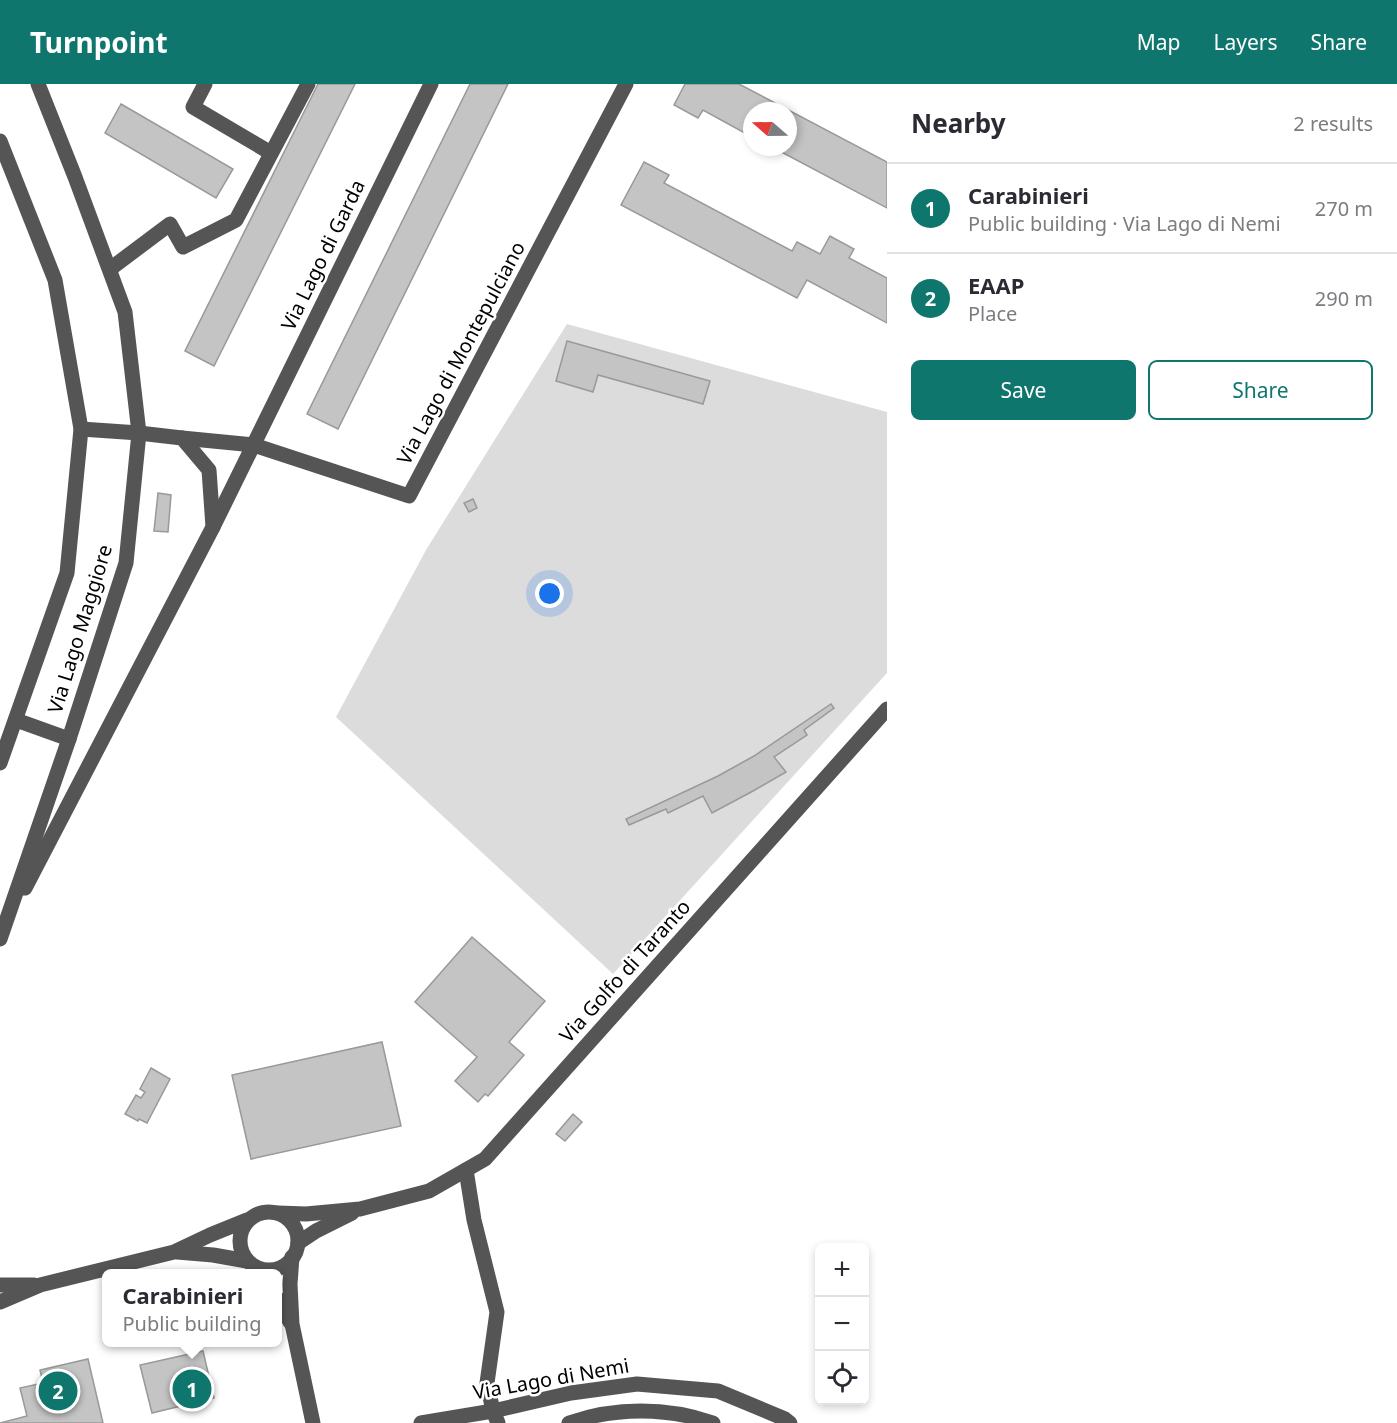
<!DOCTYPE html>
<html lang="en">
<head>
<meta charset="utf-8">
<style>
	:root { --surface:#fff; --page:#f7f7f7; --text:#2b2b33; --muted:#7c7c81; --line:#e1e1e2; --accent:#0f766e }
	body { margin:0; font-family:"Noto Sans",sans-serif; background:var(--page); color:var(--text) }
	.controls { position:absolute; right:18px; bottom:18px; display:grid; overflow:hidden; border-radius:9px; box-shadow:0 3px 9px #0003 }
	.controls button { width:54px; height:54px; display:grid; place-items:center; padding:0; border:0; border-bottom:2px solid var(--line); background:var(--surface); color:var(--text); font:30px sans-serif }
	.compass { position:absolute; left:743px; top:18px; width:54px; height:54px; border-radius:50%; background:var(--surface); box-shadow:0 3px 9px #0003; rotate:290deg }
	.you { position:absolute; left:550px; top:510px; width:21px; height:21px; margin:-15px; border:4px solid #fff; border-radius:50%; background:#1a73e8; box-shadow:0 0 0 9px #1a73e833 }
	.badge { display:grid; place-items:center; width:39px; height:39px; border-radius:50%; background:var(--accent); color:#fff; font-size:20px; font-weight:700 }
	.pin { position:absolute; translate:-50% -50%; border:3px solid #fff; box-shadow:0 2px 6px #0006 }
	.popup { position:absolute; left:102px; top:1185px; width:180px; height:78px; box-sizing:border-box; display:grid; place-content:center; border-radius:9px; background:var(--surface); filter:drop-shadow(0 2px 4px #0005); font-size:20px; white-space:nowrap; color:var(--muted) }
	.popup b { font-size:22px; color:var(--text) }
	.popup::after { content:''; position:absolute; left:50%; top:100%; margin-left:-12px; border:12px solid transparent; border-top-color:var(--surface) }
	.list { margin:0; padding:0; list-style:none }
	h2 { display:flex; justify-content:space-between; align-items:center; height:78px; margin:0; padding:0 24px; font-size:26px }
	h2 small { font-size:20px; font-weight:400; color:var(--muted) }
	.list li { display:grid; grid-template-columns:39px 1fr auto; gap:18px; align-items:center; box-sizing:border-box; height:90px; padding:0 24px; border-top:2px solid var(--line) }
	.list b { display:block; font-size:22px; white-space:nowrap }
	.list p { margin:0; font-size:20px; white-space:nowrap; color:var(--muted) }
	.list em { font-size:20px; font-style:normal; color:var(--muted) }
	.actions { display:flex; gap:12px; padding:18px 24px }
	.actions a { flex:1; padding:14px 0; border:2px solid var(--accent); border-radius:9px; text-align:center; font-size:21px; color:var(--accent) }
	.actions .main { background:var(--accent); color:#fff }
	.icon { flex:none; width:33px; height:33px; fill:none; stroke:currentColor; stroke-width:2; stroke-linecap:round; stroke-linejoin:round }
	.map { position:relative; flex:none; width:887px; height:1339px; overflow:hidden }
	header { display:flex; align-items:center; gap:36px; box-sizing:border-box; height:84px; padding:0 30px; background:var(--accent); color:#fff }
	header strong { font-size:28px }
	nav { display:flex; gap:33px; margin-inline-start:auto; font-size:21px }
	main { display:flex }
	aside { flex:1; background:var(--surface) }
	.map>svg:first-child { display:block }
	.green { fill:#dcdcdc }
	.building { fill:#c4c4c4; stroke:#999; stroke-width:1.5 }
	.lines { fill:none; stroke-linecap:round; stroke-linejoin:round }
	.minor { stroke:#555; stroke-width:15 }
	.labels { text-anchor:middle; stroke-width:5; stroke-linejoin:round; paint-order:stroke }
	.street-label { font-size:20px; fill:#000; stroke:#fff }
</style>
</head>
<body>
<header>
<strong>Turnpoint</strong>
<nav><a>Map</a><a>Layers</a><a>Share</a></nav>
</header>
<main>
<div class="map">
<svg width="887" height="1339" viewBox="0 0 887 1339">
	<rect width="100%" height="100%" fill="#fff"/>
	<polygon class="green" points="567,240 887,328 887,589 613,890 336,633 426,466"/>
	<g class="building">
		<polygon points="318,0 355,0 214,282 185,267"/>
		<polygon points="470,0 508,0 338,345 307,330"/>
		<polygon points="685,0 739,0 887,78 887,124 772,63 788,63 788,27 752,27 752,53 703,26 698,34 674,21"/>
		<polygon points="121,20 233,85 216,114 105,49"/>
		<polygon points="644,78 669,91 664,99 792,167 797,158 820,170 830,152 854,165 849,174 887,194 887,239 807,196 797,214 621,121"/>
		<polygon points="567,257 710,297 703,320 598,291 593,308 556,297"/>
		<polygon points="158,409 171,411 168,448 154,447"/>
		<polygon points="473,415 477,424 469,428 464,419"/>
		<polygon points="831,620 834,624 804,646 807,651 774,673 786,688 753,707 712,729 703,712 668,729 666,725 629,741 626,735 718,692 754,672"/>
		<polygon points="472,853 545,917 509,958 524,971 488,1012 485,1010 478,1018 455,997 477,973 415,918"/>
		<polygon points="382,958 401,1042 251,1075 232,991"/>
		<polygon points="151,984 170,995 147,1039 139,1035 138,1037 125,1030 136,1011 141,1014 145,1008 140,1005"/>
		<polygon points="573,1030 582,1038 565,1057 556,1050"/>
		<polygon points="203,1267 214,1314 152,1329 140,1281"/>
		<polygon points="88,1275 103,1339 0,1339 27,1332 20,1304 43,1299 40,1286"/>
	</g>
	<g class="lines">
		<g class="minor">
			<polyline points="205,0 193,23 271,69"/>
			<polyline points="0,57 55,196 81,345 67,489 0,679"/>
			<polyline points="110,185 170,140 183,163 236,136 308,0"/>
			<polyline points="182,354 254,361 409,412 626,0"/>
			<polyline points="213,443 431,0"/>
			<polyline points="16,636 69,655"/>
			<polyline points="25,804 213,443 209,386 182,354 139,349 81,345"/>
			<polyline points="0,855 69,655 126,479 139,349 125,228 75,93 38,0"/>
			<polyline points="466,1086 474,1136 497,1228 487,1299 493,1327 498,1339"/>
			<circle cx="269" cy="1157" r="29"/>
			<polyline points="278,1129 306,1130 360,1125 429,1107 485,1075 887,625"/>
			<polyline points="298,1159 316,1147 352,1129"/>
			<polyline points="177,1168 213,1171 247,1177"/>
			<polyline points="292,1173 290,1200 292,1240 313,1339"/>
			<polyline points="0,1201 34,1201"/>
			<polyline points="278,1215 290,1238"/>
			<polyline points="0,1218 40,1201 174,1168 210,1151 247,1136"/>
			<polyline points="421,1339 493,1327 571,1309 637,1300 718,1307 785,1335 790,1339"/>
			<path d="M569,1339c46,-16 98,-16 144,0"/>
		</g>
	</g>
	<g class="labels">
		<g class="street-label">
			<text transform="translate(323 171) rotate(-64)" y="7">Via Lago di Garda</text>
			<text transform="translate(461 269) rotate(-62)" y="7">Via Lago di Montepulciano</text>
			<text transform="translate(80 545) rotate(-73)" y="7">Via Lago Maggiore</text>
			<text transform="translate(625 887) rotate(-48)" y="7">Via Golfo di Taranto</text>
			<text transform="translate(551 1295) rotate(-10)" y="7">Via Lago di Nemi</text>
		</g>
	</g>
</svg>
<div class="controls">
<button>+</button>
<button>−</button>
<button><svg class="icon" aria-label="locate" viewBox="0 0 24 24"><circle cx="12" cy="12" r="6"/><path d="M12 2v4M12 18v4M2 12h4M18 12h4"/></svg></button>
</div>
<svg class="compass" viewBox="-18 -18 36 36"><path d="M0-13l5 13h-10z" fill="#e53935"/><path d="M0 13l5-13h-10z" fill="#7c7c81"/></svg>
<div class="you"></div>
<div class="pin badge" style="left:192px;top:1305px">1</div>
<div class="popup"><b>Carabinieri</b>Public building</div>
<div class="pin badge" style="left:58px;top:1307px">2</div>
</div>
<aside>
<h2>Nearby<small>2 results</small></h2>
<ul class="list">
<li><span class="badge">1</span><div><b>Carabinieri</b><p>Public building · Via Lago di Nemi</p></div><em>270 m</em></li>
<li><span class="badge">2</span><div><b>EAAP</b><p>Place</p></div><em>290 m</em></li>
</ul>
<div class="actions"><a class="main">Save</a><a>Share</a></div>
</aside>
</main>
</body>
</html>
